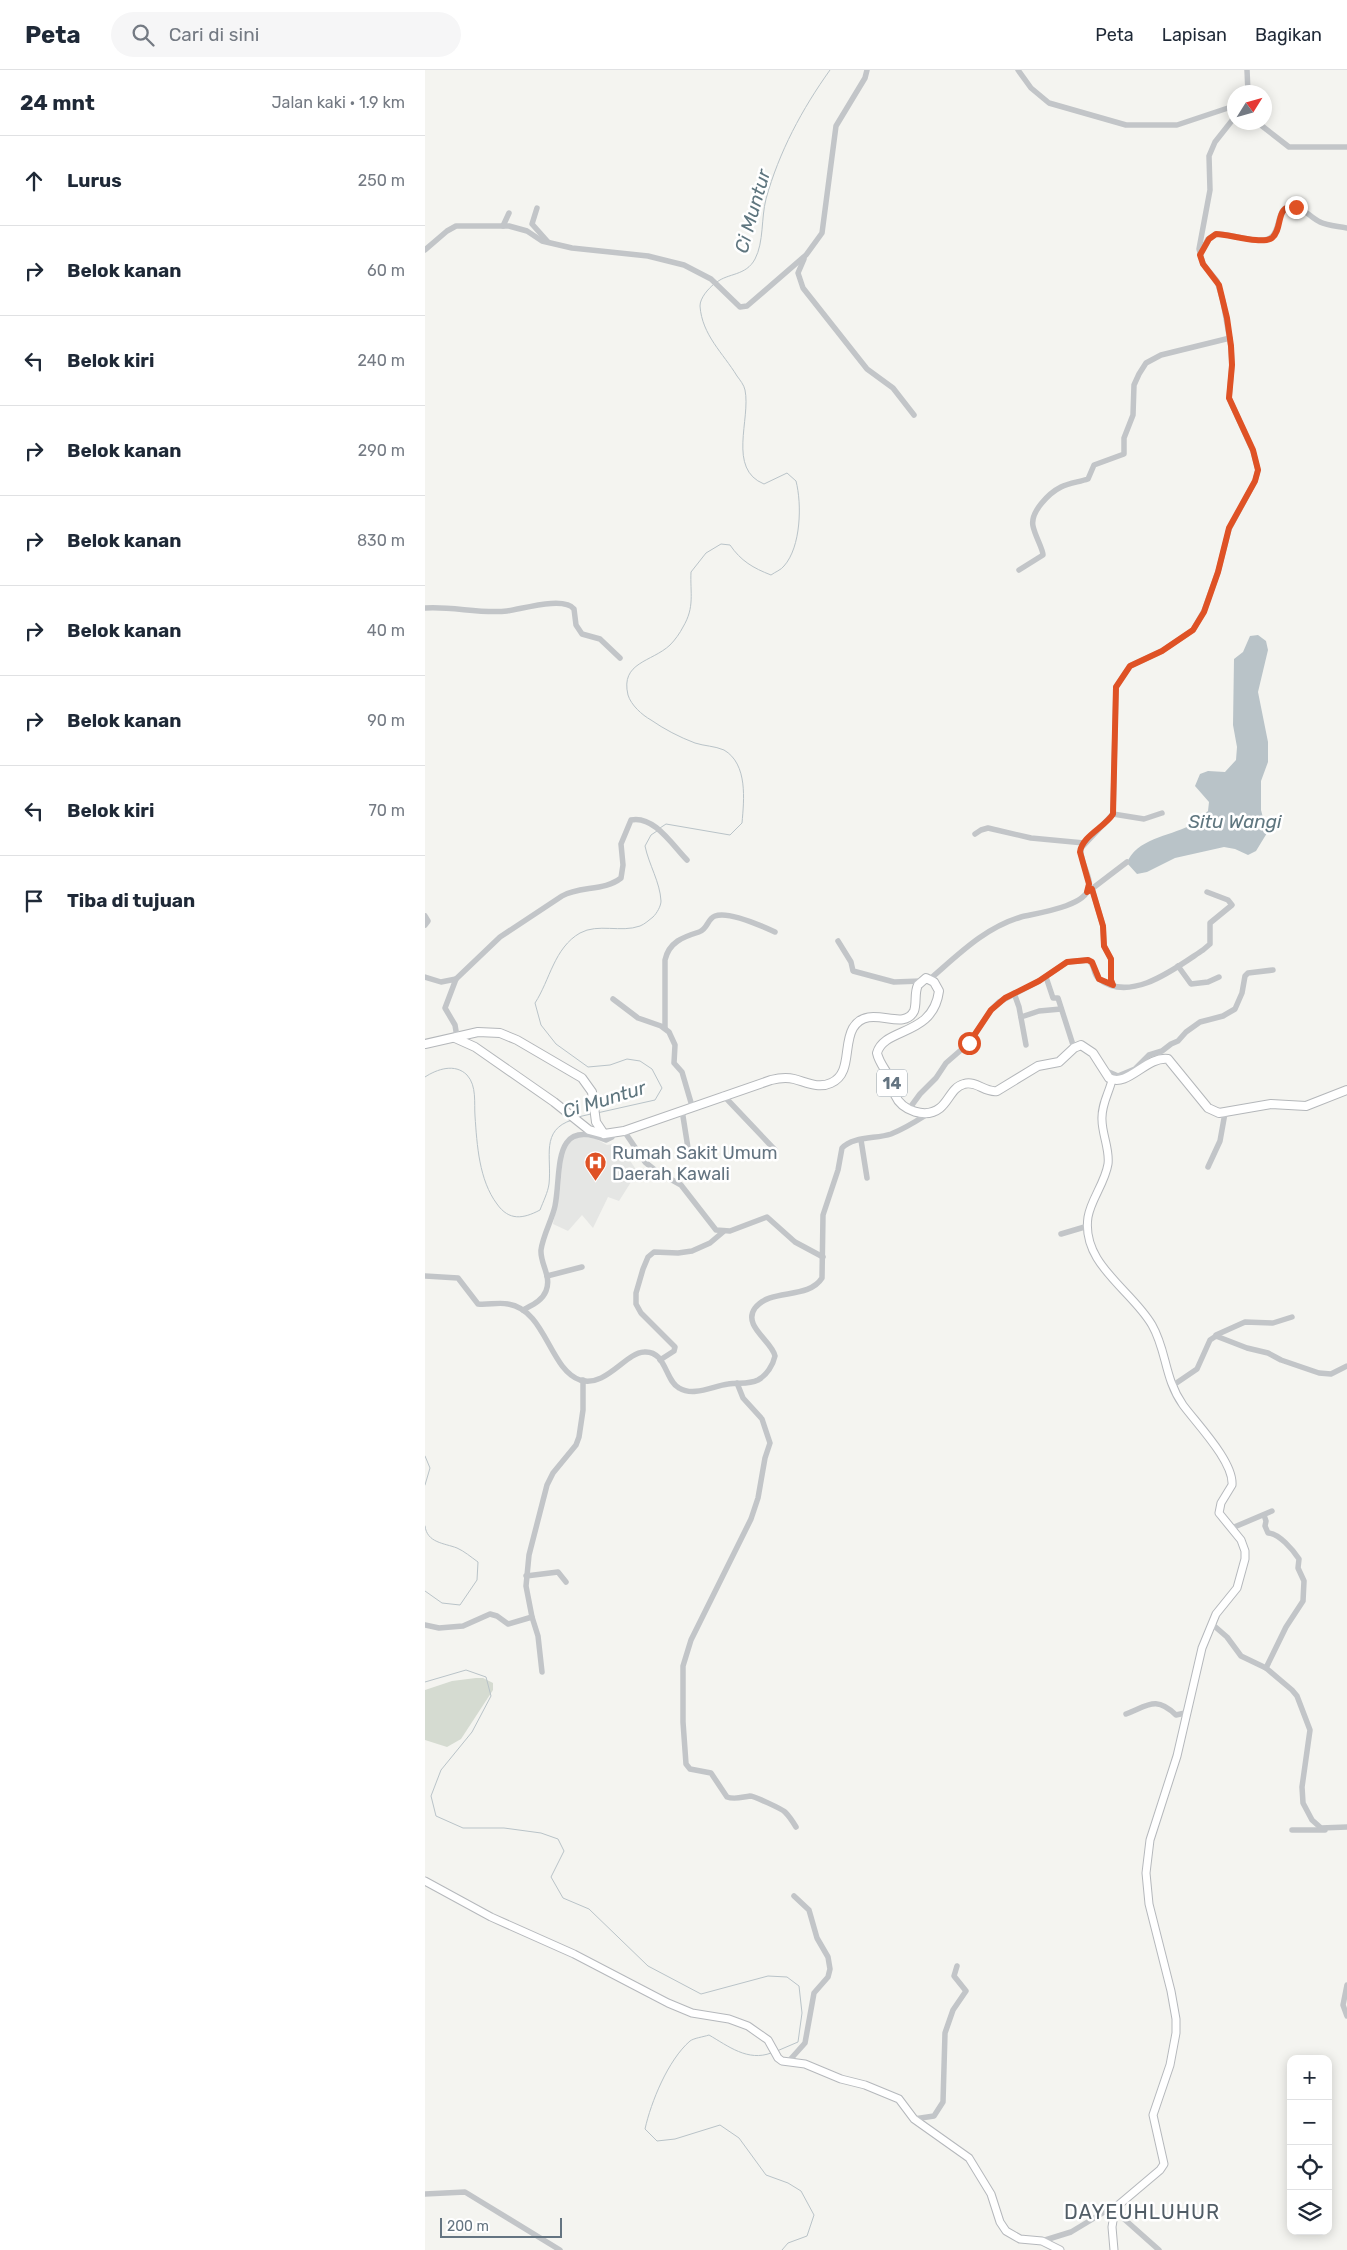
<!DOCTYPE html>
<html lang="id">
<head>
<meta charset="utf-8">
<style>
	:root { --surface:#fff; --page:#f6f6f7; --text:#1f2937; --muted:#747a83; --line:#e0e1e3 }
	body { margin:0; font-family:Rubik,sans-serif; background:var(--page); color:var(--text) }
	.controls { position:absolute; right:15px; bottom:15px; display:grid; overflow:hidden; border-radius:10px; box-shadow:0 2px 12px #0003 }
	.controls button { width:45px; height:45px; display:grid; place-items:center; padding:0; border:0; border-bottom:1px solid var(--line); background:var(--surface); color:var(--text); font:25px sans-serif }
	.compass { position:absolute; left:802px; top:15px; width:45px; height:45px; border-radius:50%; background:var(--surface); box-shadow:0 2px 12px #0003; rotate:53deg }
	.scale { position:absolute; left:15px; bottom:12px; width:122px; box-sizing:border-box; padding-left:5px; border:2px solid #647481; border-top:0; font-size:14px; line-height:18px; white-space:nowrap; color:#647481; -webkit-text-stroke:4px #fff; paint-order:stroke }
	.stop { position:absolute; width:15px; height:15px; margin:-11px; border:4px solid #df5225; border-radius:50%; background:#fff }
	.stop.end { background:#df5225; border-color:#fff; box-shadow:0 1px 5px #0008 }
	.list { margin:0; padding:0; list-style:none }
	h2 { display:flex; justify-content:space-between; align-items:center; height:65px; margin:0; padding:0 20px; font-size:21px }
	h2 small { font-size:16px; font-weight:400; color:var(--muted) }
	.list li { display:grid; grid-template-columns:32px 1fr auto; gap:15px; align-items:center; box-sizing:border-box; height:90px; padding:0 20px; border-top:1px solid var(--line) }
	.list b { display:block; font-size:19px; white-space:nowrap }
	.list em { font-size:16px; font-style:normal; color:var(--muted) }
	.icon { flex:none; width:28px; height:28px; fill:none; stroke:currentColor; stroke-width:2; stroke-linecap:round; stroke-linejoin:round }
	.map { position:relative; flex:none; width:922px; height:2180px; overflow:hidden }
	header { display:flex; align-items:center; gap:30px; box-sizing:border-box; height:70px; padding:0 25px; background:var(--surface); border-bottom:1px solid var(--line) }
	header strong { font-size:24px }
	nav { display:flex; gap:28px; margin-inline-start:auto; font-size:18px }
	.search { width:350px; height:45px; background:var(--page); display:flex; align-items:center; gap:12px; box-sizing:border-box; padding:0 18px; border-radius:28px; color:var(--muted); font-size:19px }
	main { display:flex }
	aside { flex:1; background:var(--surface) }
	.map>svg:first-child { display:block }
	.built { fill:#e5e6e4 }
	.green { fill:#d5dbd1 }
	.water { fill:#b9c3c8 }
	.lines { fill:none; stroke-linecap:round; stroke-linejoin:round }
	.stream { stroke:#b9c3c8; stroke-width:1 }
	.major-casing { stroke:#b5b8bc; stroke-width:9 }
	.highway-casing { stroke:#b4b7ba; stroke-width:10 }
	.minor { stroke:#c2c5c8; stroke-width:5.5 }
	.major { stroke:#fff; stroke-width:7 }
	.highway { stroke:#fff; stroke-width:8 }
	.route { stroke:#df5225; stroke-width:6 }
	.labels { text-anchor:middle; stroke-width:5; stroke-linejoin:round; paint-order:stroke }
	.shield { fill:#fff; stroke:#929ea7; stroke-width:1 }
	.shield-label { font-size:16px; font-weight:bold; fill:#647481 }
	.poi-label { font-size:18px; fill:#647481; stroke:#fff; text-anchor:start }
	.water-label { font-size:19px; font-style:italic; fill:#5f767f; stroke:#fff }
	.quarter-label { font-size:20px; letter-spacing:1px; fill:#515d66; stroke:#fff }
</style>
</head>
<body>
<header>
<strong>Peta</strong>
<div class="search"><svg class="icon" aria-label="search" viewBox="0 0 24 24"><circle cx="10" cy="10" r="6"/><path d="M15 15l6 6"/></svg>Cari di sini</div>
<nav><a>Peta</a><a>Lapisan</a><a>Bagikan</a></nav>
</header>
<main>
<aside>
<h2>24 mnt<small>Jalan kaki · 1.9 km</small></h2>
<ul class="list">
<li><svg class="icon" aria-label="ahead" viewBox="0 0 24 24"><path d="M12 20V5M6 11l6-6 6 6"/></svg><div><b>Lurus</b></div><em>250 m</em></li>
<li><svg class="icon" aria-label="right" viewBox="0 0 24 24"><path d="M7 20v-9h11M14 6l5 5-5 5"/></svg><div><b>Belok kanan</b></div><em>60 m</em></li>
<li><svg class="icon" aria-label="left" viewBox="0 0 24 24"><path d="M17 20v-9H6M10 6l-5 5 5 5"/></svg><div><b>Belok kiri</b></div><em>240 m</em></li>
<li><svg class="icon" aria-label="right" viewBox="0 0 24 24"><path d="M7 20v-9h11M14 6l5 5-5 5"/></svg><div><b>Belok kanan</b></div><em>290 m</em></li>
<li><svg class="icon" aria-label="right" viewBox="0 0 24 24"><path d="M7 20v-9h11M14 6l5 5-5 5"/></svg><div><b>Belok kanan</b></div><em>830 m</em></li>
<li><svg class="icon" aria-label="right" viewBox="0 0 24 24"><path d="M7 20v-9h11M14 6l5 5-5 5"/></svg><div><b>Belok kanan</b></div><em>40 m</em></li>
<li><svg class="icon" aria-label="right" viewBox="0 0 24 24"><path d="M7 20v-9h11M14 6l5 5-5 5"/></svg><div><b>Belok kanan</b></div><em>90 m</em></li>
<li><svg class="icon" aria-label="left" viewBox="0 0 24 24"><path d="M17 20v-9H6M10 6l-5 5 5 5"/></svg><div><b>Belok kiri</b></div><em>70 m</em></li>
<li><svg class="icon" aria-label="arrive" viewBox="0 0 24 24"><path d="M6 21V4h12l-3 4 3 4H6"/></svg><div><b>Tiba di tujuan</b></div></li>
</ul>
</aside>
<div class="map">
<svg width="922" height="2180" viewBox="0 0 922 2180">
	<rect width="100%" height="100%" fill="#f4f4f0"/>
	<polygon class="built" points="153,1067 169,1068 182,1075 193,1073 214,1104 208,1113 206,1112 194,1131 183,1127 168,1158 157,1145 143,1161 128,1154 135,1119 138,1086 142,1075"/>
	<polygon class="green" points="51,1608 58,1608 68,1613 68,1620 36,1669 22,1677 0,1670 0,1620 27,1611"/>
	<path class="water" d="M833,565l8,6 2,9 -10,42 10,50v20l-7,19v29l6,23 -11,18 -8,4 -13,-6 -11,-2 -49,11 -28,14 -10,2 -10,-11c9,-24 42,-27 62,-37 7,-4 13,-10 19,-15l1,-9 -14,-16 5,-12 8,-3 17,1 11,-12 1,-13 -4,-22 1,-66 9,-7 7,-16z"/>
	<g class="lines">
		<g class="stream">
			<path d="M292,212c11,-9 29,-6 38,-23 9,-17 6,-41 11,-60 13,-47 36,-90 64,-129"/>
			<path d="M235,758l6,-4 64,11 12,-12c2,-23 6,-59 -18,-73 -9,-4 -20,-4 -29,-7 -16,-6 -31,-14 -44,-23 -9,-5 -20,-15 -23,-25 -8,-33 24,-33 42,-50 5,-5 10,-12 13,-18 12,-20 7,-34 8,-55l15,-19 15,-9 9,1c11,16 23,23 41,30 4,-3 10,-5 13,-9 17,-19 18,-62 12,-85l-9,-8 -23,11c-37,-15 -13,-65 -19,-94 -1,-5 -5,-10 -8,-14 -14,-23 -35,-41 -37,-70 0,-8 8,-17 14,-22"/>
			<path d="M0,1007c12,-8 30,-14 42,-2 10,11 7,28 8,41 2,29 4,64 22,88 12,17 26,15 43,6 3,-8 8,-18 9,-26 3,-27 -9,-54 23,-64"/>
			<path d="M172,1043l58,-13 7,-12 -10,-19 -12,-8 -13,-2 -17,6 -22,2 -32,-23 -15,-19 -6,-22c15,-23 19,-55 45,-70 18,-10 41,0 60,-7 5,-2 9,-6 13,-9 4,-4 8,-11 8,-16 -1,-19 -12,-36 -16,-55l6,-11 6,-4"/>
			<polyline points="153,1047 166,1044"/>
			<polyline points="0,1386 5,1398 0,1415"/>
			<path d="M0,1456c2,17 19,17 32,22 7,3 14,9 21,14l-1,18 -17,25 -18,-2 -17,-12"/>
			<polyline points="0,1612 41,1600 61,1607 66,1626 47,1662 16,1700 6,1726 11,1746 38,1758 79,1758 116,1763 133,1769 139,1781 126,1807 138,1828 164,1839 223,1896 276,1924 343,1906 362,1907 374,1916 377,1943 373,1972 352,1981"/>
			<path d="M346,1983c-23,9 -43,-7 -62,-18 -6,2 -15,3 -19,6 -22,19 -39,61 -45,88l12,12 18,-2 45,-14 19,13 27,37 22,8 13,8 13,24 -7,21 -19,7 -6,7"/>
		</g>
		<defs>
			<g id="major">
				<path d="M687,1010c-3,13 -11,25 -10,40 0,14 8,30 6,44 -3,19 -17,35 -20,53 -7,47 44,73 64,108 15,26 12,53 31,80 14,19 51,57 49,80l-11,18 -2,10 22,27 4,11v8l-8,29 -21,26 -14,34 -25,108 -27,84 -4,33 3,31 22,87 5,28v14l-6,32 -17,50 11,49 -4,6 -45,38 -3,19 2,23"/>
				<polyline points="0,1811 66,1847 149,1884 243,1933 267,1943 304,1949 323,1956 343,1970 353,1988 357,1991 380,1994 416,2009 440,2015 474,2029 489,2049 544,2088 566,2124 575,2152 581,2161 595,2169 617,2171 635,2180"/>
			</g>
			<g id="highway">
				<path d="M30,968l20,9 79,55 35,28 15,4 20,-3 147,-51c8,-2 15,-3 23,-1 12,3 24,10 37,4 21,-9 12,-38 22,-55 16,-26 50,5 61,-17 3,-8 0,-18 4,-26l8,-7 8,4 5,9c-6,46 -55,36 -62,62 2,10 9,17 14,27 2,5 2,10 4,15 7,16 31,24 45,13 9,-7 12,-21 24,-24 12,-4 21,9 33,7l41,-25 21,-4 15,-14 7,-3 12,8 16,25c19,10 37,-22 59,-19l40,49 11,5 52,-9 35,2 41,-16"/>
				<polyline points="0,974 53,962 75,963 92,970 157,1008 167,1022 171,1052 179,1064"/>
			</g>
		</defs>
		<use href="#major" class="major-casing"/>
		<use href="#highway" class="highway-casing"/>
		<g class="minor">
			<polyline points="593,0 606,18 624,33 701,55 752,55 809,36"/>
			<polyline points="822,0 823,22"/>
			<polyline points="832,52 864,77 922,77"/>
			<polyline points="112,138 107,154 123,172"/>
			<polyline points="78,156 84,143"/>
			<polyline points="0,180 22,161 31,156 84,156 102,161 117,171 147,178 223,186 259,195 286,209 315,237 322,236 381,185 397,163 411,56 440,8 442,0"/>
			<path d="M775,184l8,-15 8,-5c14,-1 43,11 54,4 12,-6 5,-33 23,-32 10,1 18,12 27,16 8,4 18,4 27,6"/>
			<polyline points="379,189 373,203 378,218 442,299 468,318 489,345"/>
			<path d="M594,500l24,-15c0,-6 -8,-19 -10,-29 -3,-14 16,-33 28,-39 8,-4 18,-5 27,-8l6,-14 30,-11v-16l9,-23 1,-30 5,-11 7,-11 15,-8 69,-17"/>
			<path d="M0,538c27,-2 55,6 82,3 15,-2 57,-15 67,-2l2,16 6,9 18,5 20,19"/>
			<polyline points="688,744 719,749 737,743"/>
			<polyline points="550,764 556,760 563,758 606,768 659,773"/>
			<polyline points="667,819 678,856 679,876 686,889 686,910 688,915"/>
			<polyline points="664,821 702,792"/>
			<polyline points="0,846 3,851 0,855"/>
			<polyline points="413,871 426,892 428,901 469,912 496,911"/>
			<polyline points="753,896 766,914 783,912 794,907"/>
			<polyline points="0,907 16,912 31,909 20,938 30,955 32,967"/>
			<polyline points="621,907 628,928 633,928 649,978"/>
			<path d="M31,909l44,-42 62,-41c17,-10 43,-5 59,-18l2,-13 -2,-21 10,-24c23,-5 42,26 56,40"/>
			<path d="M505,909c28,-24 54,-51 91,-62 16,-4 63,-10 68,-29 3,-10 -10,-27 -8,-40l32,-34 3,-127 14,-21 32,-15 31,-21 11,-19 14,-39 11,-43 26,-48 3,-11 -5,-19 -24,-53 3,-33 -1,-18 -8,-46 -6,-20 -14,-17 -4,-15 11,-59 -1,-34 6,-14 19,-24"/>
			<polyline points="589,923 594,937 601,975"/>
			<polyline points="188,929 213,948 236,956 244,962 250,975 249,993 257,1002 267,1036"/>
			<polyline points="596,947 614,941 636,939"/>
			<path d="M240,958v-68c4,-18 18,-23 34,-28 9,-3 8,-13 16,-16 13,-5 47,10 60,16"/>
			<polyline points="679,1000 693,1006 710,999 724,985 737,981 746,974 753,971 761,962 775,952 798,946 810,939 817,923 820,906 823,903 848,900"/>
			<polyline points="298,1025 350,1080"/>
			<path d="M484,1039l11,-15 16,-16 10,-15 23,-20 22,-33 8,-8 40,-21 28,-19 21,-2c8,5 4,14 11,19 32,25 78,-12 104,-29l7,-6v-21l22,-18 -4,-5 -21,-8"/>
			<polyline points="257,1040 263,1078 262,1081 258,1083"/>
			<polyline points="199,1061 220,1092 231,1101 256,1115 291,1160 305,1161 342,1147 370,1172 398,1187"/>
			<polyline points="436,1070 442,1108"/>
			<polyline points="783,1097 795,1071 800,1043"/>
			<polyline points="636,1164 663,1156"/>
			<path d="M0,1206l33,2 20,26c10,1 21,-2 30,0 38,6 41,65 72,76 26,8 45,-27 64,-28 22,-2 21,29 35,36 15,9 34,-2 49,-4 10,-2 20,1 30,-4 9,-5 15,-15 17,-24 -3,-15 -33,-30 -20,-48 15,-20 53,-8 67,-30l1,-63 15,-45 4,-22c11,-12 34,-9 49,-14 13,-5 24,-12 35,-19"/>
			<polyline points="122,1206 157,1197"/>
			<path d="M98,1240c9,-5 19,-9 23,-19 6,-15 -6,-27 -5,-41 2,-15 11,-30 14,-44 7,-35 -4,-89 51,-66l6,-3 2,-4"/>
			<polyline points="791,1265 820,1252 848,1253 867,1247"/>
			<polyline points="235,1290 249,1281 250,1277 216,1243 211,1234 211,1223 218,1199 223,1187 229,1182 253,1183 267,1181 285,1173 298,1162"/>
			<path d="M312,1313l6,15 19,21 8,24 -5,15 -7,40 -7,21 -60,121 -8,26v56l3,42 4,5 21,4 16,24c8,3 15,0 23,-1 4,0 32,13 35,16 4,4 8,10 11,15"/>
			<polyline points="747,1316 772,1299 785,1270 791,1266 822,1278 843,1283 856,1290 894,1303 906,1304 922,1296"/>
			<path d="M839,1445l2,6 -1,5 3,7c11,0 25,17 31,26l-1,9 6,13 -1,20 -17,26 -20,41"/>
			<polyline points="807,1458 847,1441"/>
			<polyline points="101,1506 133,1502 141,1512"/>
			<polyline points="107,1547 113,1566 117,1602"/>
			<polyline points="787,1554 802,1567 816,1586 841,1598 867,1620 872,1626 885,1660 877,1717 878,1733 887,1750 896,1758 922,1757"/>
			<polyline points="0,1555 14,1558 38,1556 65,1544 72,1546 83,1554 107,1547 101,1516 104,1485 122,1415 128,1403 151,1375 154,1367 158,1340 158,1310"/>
			<path d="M701,1644c23,-9 30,-18 50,1l9,-2"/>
			<polyline points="867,1760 900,1760"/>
			<polyline points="922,1915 918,1935 922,1946"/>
			<polyline points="363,1992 380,1973 389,1923 403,1907 405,1899 403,1887 392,1868 384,1840 369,1826"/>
			<polyline points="489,2049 509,2046 518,2032 520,1963 528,1940 541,1921 529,1906 532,1896"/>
			<polyline points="0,2124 40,2122 135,2180"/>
			<polyline points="689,2140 734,2180"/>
			<polyline points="617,2171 646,2162 691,2135"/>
		</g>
		<use href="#major" class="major"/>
		<use href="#highway" class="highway"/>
	</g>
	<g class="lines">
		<path class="route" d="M544,973l22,-33 14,-12 34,-17 28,-19 21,-2 4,2 7,17 14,6 -2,-5v-21l-7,-13 -1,-20 -11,-37 -5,3 2,-8 -9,-32c2,-16 25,-25 33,-38l3,-127 14,-21 32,-15 31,-21 11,-18 14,-40 11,-44 26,-47 3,-11 -5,-20 -24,-52 3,-33 -1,-19 -4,-28 -8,-33 -16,-21 -3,-9 9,-16 7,-5c13,0 45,11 56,4 12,-10 2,-34 24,-31"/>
	</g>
	<defs>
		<symbol id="hospital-pin" viewBox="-11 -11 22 30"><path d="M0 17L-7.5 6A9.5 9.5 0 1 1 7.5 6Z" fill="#df5225" stroke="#fff"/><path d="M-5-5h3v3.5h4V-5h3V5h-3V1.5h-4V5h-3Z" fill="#fff"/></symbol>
	</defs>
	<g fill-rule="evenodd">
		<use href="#hospital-pin" x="158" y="1080" width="25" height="34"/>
	</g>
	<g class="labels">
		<rect class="shield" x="452" y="999.5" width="30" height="27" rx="4"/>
		<g class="shield-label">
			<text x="467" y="1019">14</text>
		</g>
		<g class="poi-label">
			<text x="187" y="1089">Rumah Sakit Umum<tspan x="187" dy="21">Daerah Kawali</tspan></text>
		</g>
		<g class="water-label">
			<text transform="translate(327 141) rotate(-74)" y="7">Ci Muntur</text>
			<text x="810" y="758">Situ Wangi</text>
			<text transform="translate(179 1029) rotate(-17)" y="7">Ci Muntur</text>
		</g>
		<g class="quarter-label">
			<text x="717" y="2149">DAYEUHLUHUR</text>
		</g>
	</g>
</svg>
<div class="controls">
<button>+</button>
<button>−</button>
<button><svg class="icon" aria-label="locate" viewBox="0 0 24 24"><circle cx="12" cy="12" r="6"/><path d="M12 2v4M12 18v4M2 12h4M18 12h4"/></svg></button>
<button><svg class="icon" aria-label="layers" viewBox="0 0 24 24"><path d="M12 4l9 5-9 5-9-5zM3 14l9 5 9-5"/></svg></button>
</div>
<svg class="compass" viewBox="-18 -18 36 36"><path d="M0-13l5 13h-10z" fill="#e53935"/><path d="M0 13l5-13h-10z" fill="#747a83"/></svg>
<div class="scale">200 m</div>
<div class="stop" style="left:544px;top:973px"></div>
<div class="stop end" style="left:871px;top:137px"></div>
</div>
</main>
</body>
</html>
